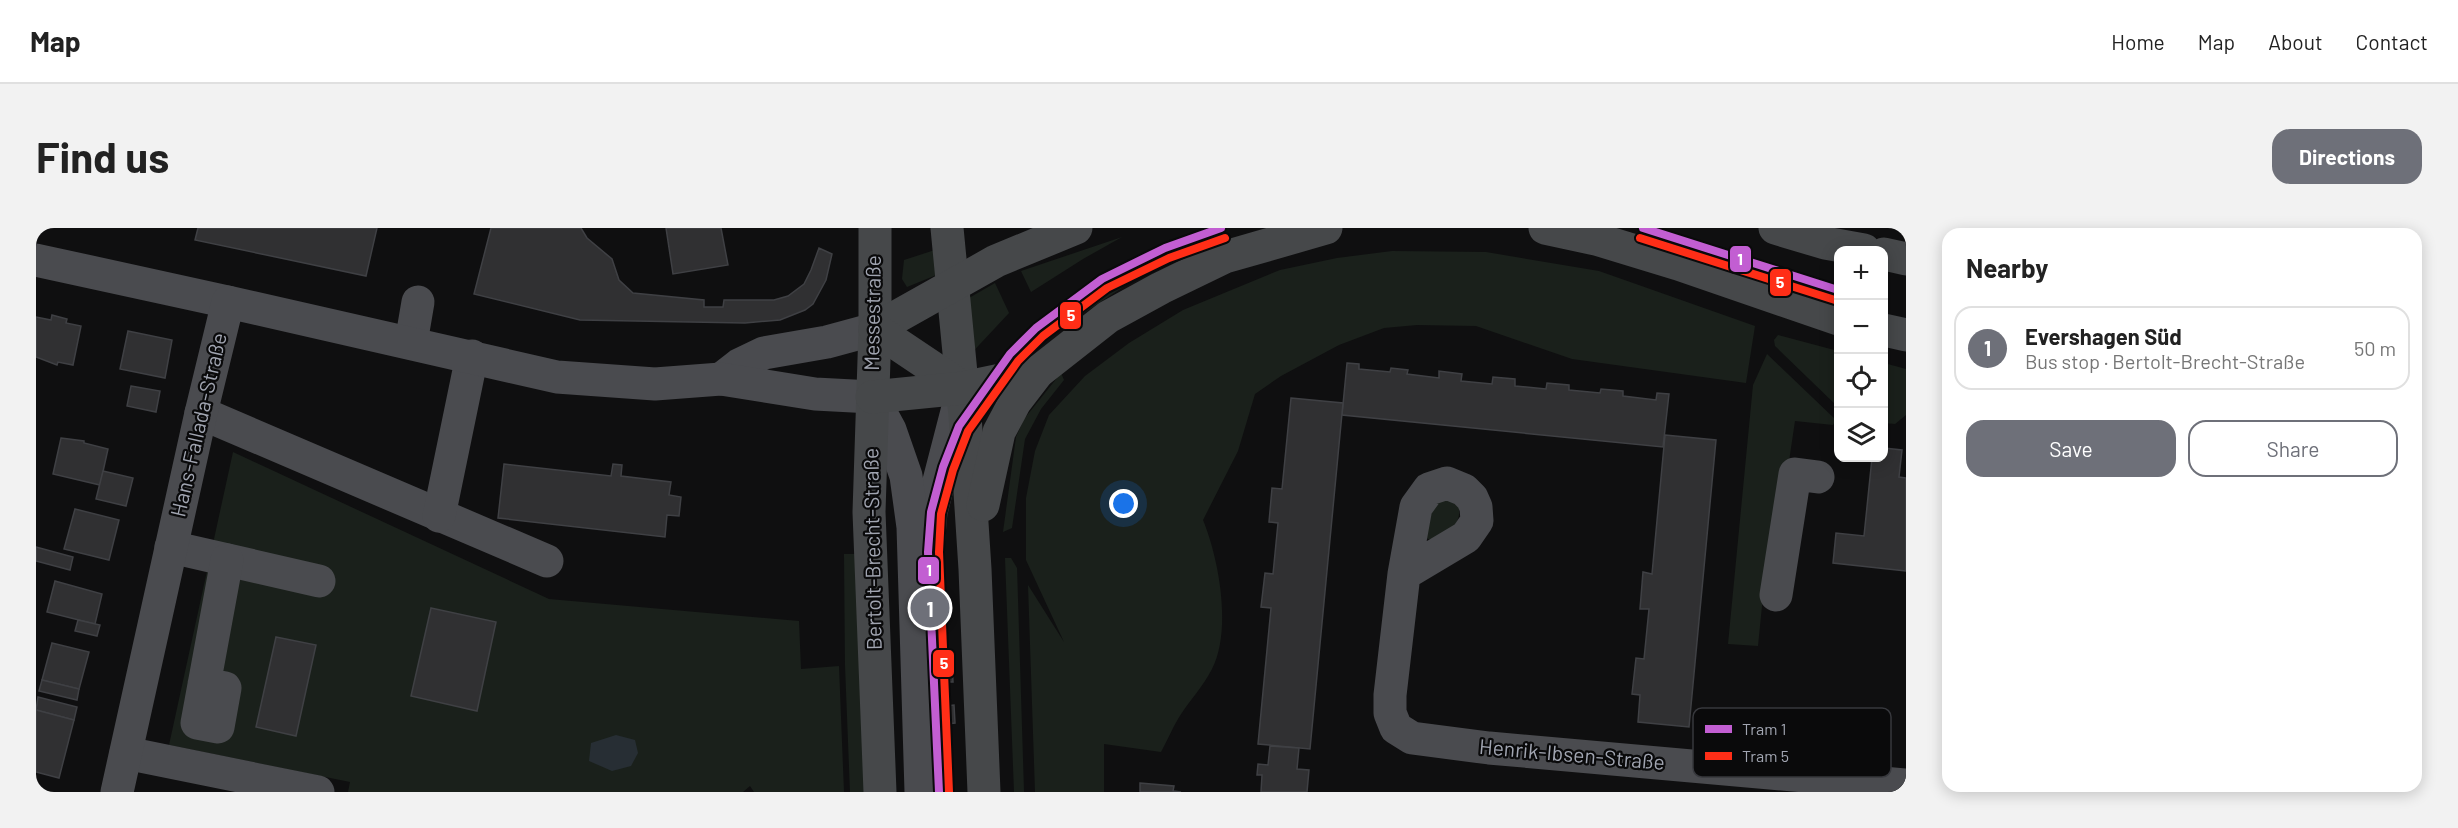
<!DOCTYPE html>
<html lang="en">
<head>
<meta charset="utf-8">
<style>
	:root { --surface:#fff; --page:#f2f2f2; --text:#222; --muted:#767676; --line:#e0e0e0; --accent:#6e7079 }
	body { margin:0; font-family:Barlow,sans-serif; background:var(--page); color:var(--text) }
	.controls { position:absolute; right:18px; top:18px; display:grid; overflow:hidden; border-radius:12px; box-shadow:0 3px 15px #0003 }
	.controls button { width:54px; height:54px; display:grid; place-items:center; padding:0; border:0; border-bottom:2px solid var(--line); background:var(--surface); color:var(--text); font:30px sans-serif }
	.you { position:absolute; left:1088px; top:276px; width:21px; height:21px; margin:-15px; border:4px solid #fff; border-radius:50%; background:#1a73e8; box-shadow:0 0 0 9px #1a73e833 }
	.badge { display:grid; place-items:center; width:39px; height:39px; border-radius:50%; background:var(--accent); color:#fff; font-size:20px; font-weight:700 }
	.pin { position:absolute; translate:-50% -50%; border:3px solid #fff; box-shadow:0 2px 6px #0006 }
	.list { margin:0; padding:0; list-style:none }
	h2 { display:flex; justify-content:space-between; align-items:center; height:78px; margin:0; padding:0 24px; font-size:26px }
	h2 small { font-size:20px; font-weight:400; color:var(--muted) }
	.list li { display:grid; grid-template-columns:39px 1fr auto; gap:18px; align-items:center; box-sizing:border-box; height:84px; margin:0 12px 12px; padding:0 12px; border:2px solid var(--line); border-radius:18px }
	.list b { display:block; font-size:22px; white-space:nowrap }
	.list p { margin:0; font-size:20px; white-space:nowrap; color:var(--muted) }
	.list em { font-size:20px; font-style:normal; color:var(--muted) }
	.actions { display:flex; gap:12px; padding:18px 24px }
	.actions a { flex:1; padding:14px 0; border:2px solid var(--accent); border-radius:18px; text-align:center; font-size:21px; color:var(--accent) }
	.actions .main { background:var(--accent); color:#fff }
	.icon { flex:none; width:33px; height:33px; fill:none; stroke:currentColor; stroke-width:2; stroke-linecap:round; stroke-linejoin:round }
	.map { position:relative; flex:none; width:1870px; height:564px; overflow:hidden; border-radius:18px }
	header { display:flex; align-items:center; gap:36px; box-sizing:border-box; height:84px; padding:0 30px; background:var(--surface); border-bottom:2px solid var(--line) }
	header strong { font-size:28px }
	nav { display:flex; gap:33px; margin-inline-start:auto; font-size:21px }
	.intro { display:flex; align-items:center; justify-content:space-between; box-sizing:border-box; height:144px; padding:0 36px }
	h1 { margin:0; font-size:42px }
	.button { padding:15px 27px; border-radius:18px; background:var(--accent); color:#fff; font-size:21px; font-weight:700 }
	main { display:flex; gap:36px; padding:0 36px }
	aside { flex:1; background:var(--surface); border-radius:18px; box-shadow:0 3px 15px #0003 }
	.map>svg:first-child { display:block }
	.green { fill:#1a201b }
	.water { fill:#272e34 }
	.building { fill:#303032; stroke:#3f4044; stroke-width:1.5 }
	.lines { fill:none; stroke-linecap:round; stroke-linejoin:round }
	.minor { stroke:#4a4b4f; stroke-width:33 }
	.major { stroke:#46484a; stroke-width:33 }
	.tram-1-casing { stroke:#0a0a0b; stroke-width:12 }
	.tram-2-casing { stroke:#0a0a0b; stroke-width:12 }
	.tram-1 { stroke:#c25ed2; stroke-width:8 }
	.tram-2 { stroke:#ff2e17; stroke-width:8 }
	.labels { text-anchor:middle; stroke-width:4.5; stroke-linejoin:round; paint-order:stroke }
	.street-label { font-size:21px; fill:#a1a5b1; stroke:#0a0a0b }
	.key { fill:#0a0a0b; stroke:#37383d; stroke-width:1.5 }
	.key-label { font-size:16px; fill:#a1a5b1 }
	.line-badge { stroke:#0a0a0b; stroke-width:2 }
	.badge-label { font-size:16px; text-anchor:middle; font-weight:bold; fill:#fff }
</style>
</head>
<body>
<header>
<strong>Map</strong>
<nav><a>Home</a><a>Map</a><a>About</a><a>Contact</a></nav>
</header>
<div class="intro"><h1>Find us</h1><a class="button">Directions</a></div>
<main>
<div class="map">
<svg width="1870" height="564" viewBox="0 0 1870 564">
	<rect width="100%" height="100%" fill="#0f0f10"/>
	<g class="green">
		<polygon points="1086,9 1047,31 995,64 985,43"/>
		<path d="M1151,18l3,4 -35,16 -94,62 -4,-9c42,-29 83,-55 130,-73z"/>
		<polygon points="905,20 903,46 871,59 866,51 868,32"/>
		<path d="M1356,23l94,1 113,19 156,55 -9,57 -174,-24 -96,-33 -59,-1 -33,3 -45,17 -58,31 -26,18 -17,57 -35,69c16,39 29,110 9,149 -9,18 -24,33 -34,50 -6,10 -11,22 -17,33l-57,-8v48h-69l-7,-207 36,57 -38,-82v-62l9,-47 14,-36 36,-39 44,-33 54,-33 97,-40 57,-12z"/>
		<polygon points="959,55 973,85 930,131 926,74"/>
		<polygon points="1742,107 1802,123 1802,179 1739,118 1738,112"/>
		<polygon points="1731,126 1800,192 1797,197 1759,193 1736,348 1728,358 1722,418 1692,416 1717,157"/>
		<polygon points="1848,135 1870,141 1870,187 1859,196 1848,195"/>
		<polygon points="1025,145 1028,152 1005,181 989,211 976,300 967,304 980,209 988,191"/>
		<polygon points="197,224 513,371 763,393 765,441 803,438 808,564 718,564 714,558 707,564 312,564 314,554 133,517"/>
		<path d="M1402,271l11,1 10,7c3,18 -15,33 -31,32l-6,-5z"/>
		<polygon points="808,326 821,326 830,564 814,564 809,437"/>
		<polygon points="969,330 975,330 981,340 988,564 978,564"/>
	</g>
	<polygon class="water" points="580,507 599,512 602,525 595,538 576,543 553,533 555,515"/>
	<g class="building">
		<polygon points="162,0 341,0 330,48 159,12"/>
		<polygon points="455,0 545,0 551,10 576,31 583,52 597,65 668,72 668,79 687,79 688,72 738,72 752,68 768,56 775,42 783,20 796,26 790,52 777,76 769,82 744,92 709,95 544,92 438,66"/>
		<polygon points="630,0 685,0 692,37 637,46"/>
		<polygon points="16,87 31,91 30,95 45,98 37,137 22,134 21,137 0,129 0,89 15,92"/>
		<polygon points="92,103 136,112 129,150 84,141"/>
		<polygon points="1311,135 1323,136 1323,141 1354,144 1355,140 1372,142 1371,146 1403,150 1403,143 1426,146 1425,153 1456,156 1457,149 1479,151 1479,158 1510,161 1511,155 1533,157 1533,162 1564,165 1565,161 1587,163 1587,168 1620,172 1621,165 1633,166 1627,219 1306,187"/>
		<polygon points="95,158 124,163 120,184 91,178"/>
		<polygon points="1255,170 1307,175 1274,521 1222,516 1235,380 1225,379 1229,345 1237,346 1242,295 1233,294 1236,260 1246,261"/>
		<polygon points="1629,207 1680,212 1653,499 1602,494 1604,467 1596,466 1600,430 1608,431 1613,381 1604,381 1607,344 1616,346"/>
		<polygon points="25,210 48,213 48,215 72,221 64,257 17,246"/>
		<polygon points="1848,220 1866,222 1863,249 1870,250 1870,343 1797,335 1800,305 1828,308 1836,230 1848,230"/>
		<polygon points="468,236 575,248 577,236 586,237 585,248 635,254 633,267 645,269 643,288 631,287 629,309 462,290"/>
		<polygon points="67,243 97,250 90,278 60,271"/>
		<polygon points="39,281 83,292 73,332 28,321"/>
		<polygon points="0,319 37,329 34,342 0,333"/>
		<polygon points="19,353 66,366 59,396 11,384"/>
		<polygon points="395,380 460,394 441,483 375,468"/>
		<polygon points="42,392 64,397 61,408 39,403"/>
		<polygon points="240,409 280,417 260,508 220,499"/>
		<polygon points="16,415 53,424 43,461 6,452"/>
		<polygon points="916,435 917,454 909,454 909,436"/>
		<polygon points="6,452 43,461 41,472 3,463"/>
		<polygon points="2,469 41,479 38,492 0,482"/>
		<polygon points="918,477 919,495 911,496 910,478"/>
		<polygon points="0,482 38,492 23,550 0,544"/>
		<polygon points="1234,518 1263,520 1261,541 1273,542 1271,564 1225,564 1226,547 1221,547 1222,536 1232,537"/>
		<polygon points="1104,555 1138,558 1137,563 1145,564 1104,564"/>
	</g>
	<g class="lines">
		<g class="minor">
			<polyline points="0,32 192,74"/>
			<polyline points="375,115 382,74"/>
			<polyline points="685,151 703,137 728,125 791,114 839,101"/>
			<polyline points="165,185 511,333"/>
			<polyline points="403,288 436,128"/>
			<polyline points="135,319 283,353"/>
			<polyline points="892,319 895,284 925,168"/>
			<polyline points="1368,346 1430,309 1441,293 1440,279 1436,270 1428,262 1411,255 1393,261 1380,279 1368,346 1354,467 1354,485 1360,500 1376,510 1453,520 1870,557"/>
			<polyline points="1740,367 1759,246 1782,249"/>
			<polyline points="168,456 189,460 182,499 161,495 191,332"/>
			<polyline points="90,525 282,564"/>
			<polyline points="81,564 165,185 192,74 521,149 619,156 685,151 779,166 836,169 854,202 870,248 877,299 885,564"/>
		</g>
		<g class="major">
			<polyline points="839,0 839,101 833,284 844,564"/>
			<polyline points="911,0 929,187 939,341 948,564"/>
			<polyline points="1509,0 1560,11 1642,36 1802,91"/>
			<polyline points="1739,0 1789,15 1828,22"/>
			<polyline points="1848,26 1870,31"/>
			<polyline points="839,101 960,33 1040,0"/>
			<polyline points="839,101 927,160"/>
			<polyline points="1848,102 1870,107"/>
			<polyline points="836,169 927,160 1002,144"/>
			<polyline points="947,277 963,204 979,174 1002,144 1072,89 1125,60 1189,29 1290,0"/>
		</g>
		<defs>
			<g id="tram-1">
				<polyline points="1607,0 1802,62"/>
				<polyline points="903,564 892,324 895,284 907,239 923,198 974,126 1000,100 1066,51 1129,20 1185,0"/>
			</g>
			<g id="tram-2">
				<polyline points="1604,10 1799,72"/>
				<polyline points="913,564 903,324 905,286 917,242 932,203 982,133 1007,108 1071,60 1133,30 1189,10"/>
			</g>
		</defs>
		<use href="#tram-1" class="tram-1-casing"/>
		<use href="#tram-2" class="tram-2-casing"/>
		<use href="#tram-1" class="tram-1"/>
		<use href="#tram-2" class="tram-2"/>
	</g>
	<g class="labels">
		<g class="street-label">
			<text transform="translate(837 85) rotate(-89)" y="7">Messestraße</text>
			<text transform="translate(163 197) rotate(-77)" y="7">Hans-Fallada-Straße</text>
			<text transform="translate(837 321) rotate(-91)" y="7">Bertolt-Brecht-Straße</text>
			<text transform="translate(1536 527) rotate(5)" y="7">Henrik-Ibsen-Straße</text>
		</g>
	</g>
	<rect x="1657" y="480" width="198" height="69" rx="9" class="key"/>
	<rect x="1669" y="497" width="27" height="8" fill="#c25ed2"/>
	<rect x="1669" y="524" width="27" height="8" fill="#ff2e17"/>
	<g class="key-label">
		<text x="1706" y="507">Tram 1</text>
		<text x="1706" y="534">Tram 5</text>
	</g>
	<g class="line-badge">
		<rect x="1693" y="17" width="23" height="28" rx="6" fill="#c25ed2"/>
		<rect x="1733" y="40" width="23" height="29" rx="6" fill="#ff2e17"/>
		<rect x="1023" y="73" width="23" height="29" rx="6" fill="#ff2e17"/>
		<rect x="881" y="328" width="23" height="29" rx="6" fill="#c25ed2"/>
		<rect x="896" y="421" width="23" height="29" rx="6" fill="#ff2e17"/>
	</g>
	<g class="badge-label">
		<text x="1704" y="37">1</text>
		<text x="1744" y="60">5</text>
		<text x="1035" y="93">5</text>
		<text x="893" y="348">1</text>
		<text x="908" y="441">5</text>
	</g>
</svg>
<div class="controls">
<button>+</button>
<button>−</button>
<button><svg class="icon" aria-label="locate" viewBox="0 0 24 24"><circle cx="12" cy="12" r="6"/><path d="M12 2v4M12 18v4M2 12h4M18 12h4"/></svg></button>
<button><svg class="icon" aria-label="layers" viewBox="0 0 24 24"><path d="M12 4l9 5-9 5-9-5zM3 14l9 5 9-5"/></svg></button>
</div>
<div class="you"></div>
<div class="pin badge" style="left:894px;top:380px">1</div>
</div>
<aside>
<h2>Nearby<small></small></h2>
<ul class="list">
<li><span class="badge">1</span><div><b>Evershagen Süd</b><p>Bus stop · Bertolt-Brecht-Straße</p></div><em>50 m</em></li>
</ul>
<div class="actions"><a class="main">Save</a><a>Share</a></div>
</aside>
</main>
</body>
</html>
